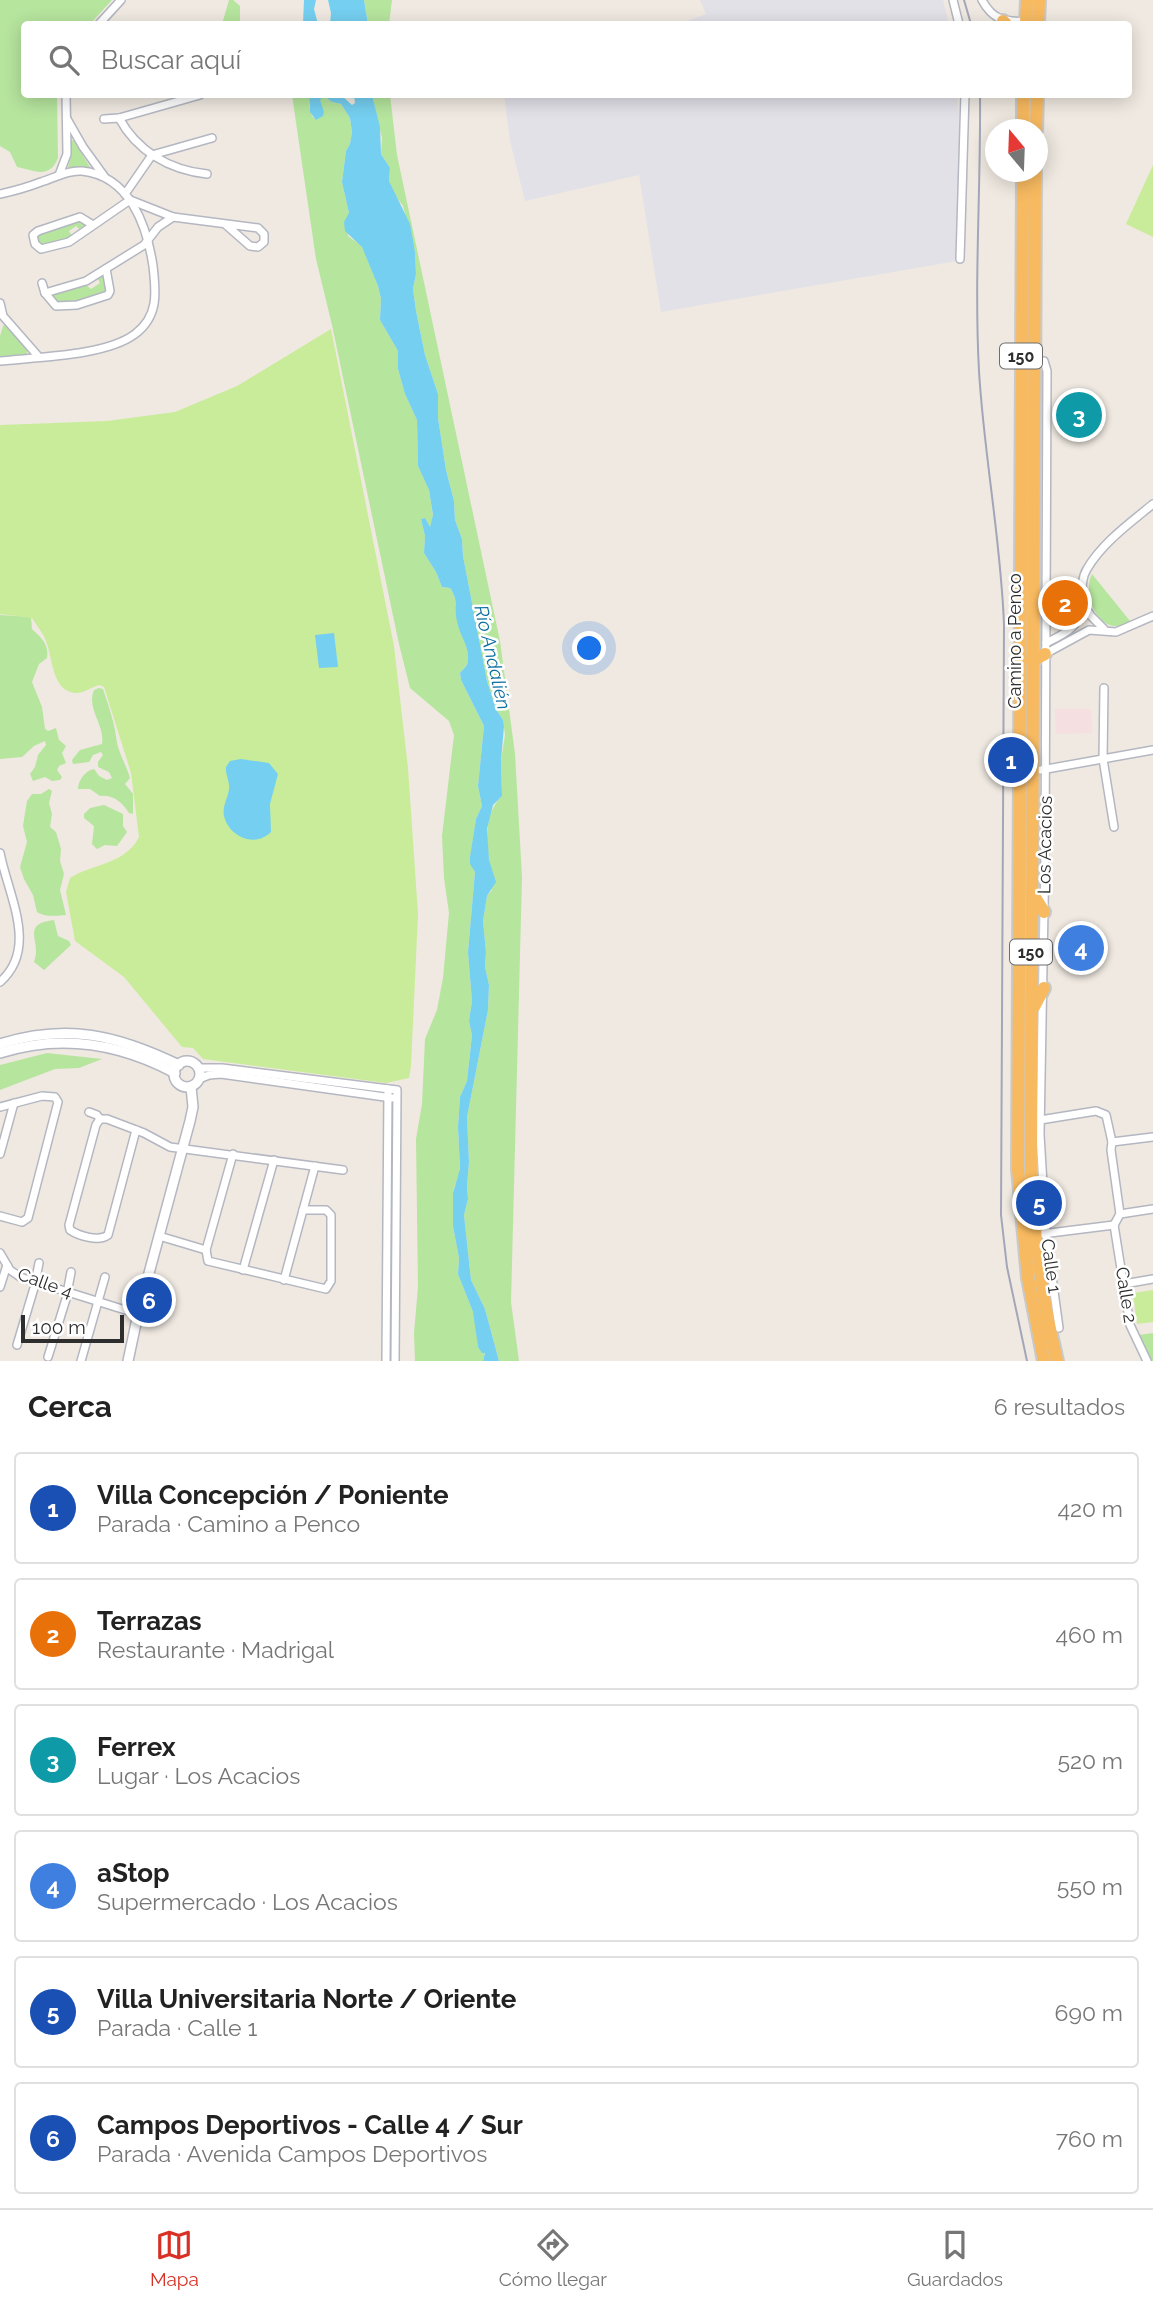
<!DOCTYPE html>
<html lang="es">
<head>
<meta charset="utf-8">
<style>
	:root { --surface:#fff; --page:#f2f2f2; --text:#222; --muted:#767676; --line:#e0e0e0; --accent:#d93025 }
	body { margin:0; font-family:Raleway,sans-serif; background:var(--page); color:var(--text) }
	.compass { position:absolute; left:985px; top:119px; width:63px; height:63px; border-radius:50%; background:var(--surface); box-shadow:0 4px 18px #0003; rotate:341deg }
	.scale { position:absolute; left:21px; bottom:18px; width:103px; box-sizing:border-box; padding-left:7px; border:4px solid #2e2e2e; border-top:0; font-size:19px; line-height:24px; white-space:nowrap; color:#2e2e2e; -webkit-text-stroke:5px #fff; paint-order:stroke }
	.you { position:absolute; left:590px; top:649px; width:24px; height:24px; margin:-18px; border:5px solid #fff; border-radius:50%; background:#1a73e8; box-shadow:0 0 0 10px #1a73e833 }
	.badge { display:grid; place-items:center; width:46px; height:46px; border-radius:50%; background:var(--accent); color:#fff; font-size:23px; font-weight:700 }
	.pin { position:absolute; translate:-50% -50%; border:4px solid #fff; box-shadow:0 2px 7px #0006 }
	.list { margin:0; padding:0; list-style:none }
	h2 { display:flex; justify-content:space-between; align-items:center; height:91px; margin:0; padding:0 28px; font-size:30px }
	h2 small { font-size:23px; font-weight:400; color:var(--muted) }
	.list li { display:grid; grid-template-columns:46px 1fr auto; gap:21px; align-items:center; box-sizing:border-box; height:112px; margin:0 14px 14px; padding:0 14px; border:2px solid var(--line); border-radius:7px }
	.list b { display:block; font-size:26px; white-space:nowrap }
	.list p { margin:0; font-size:23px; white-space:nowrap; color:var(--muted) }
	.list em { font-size:23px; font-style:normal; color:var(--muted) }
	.icon { flex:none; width:38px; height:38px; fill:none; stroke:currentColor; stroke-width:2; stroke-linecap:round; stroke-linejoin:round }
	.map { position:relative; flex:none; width:1153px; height:1361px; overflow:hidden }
	.search { position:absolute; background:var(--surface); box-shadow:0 4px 18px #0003; left:21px; right:21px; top:21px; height:77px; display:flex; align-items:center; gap:18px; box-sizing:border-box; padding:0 24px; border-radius:7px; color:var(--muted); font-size:26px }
	.sheet { height:847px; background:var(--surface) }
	nav { display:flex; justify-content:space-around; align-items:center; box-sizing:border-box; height:98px; border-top:2px solid var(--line); background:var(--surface); font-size:19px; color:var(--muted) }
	nav a { display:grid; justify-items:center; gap:4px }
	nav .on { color:var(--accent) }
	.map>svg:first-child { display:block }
	.industrial { fill:#e3e1e8 }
	.medical { fill:#f5dfe0 }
	.green { fill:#b6e59e }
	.pitch { fill:#c9ec9a }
	.water { fill:#75cff0 }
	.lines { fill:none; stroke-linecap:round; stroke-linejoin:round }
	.minor-casing { stroke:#b4b7c1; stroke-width:10 }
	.tertiary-casing { stroke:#b4b7c1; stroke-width:12 }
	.trunk-casing { stroke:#c9c9c9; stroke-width:16 }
	.minor { stroke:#fff; stroke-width:7 }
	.tertiary { stroke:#fff; stroke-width:9 }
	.trunk { stroke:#f8ba60; stroke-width:12 }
	.rail { stroke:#a3a6b8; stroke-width:2 }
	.labels { text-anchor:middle; stroke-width:5; stroke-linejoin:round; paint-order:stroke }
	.shield { fill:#fff; stroke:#6d6d6d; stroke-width:2 }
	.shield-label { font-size:16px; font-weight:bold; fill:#2e2e2e }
	.street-label { font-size:18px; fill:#2e2e2e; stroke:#fff }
	.water-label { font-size:19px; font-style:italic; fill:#0d6fa3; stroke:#fff }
</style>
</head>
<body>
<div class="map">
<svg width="1153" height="1361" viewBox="0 0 1153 1361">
	<rect width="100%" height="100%" fill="#efe9e1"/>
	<g class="industrial">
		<polygon points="700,0 943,0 949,24 679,24 706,14"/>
		<polygon points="504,95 957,95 959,115 957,261 661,312 639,175 525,201 510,141"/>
	</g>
	<polygon class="medical" points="1091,709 1092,733 1056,734 1055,709"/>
	<g class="green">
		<path d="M0,0h112l-22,24h-66v70l33,1 1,63c-9,22 -24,12 -41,9l-7,-15 -10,-6z"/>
		<polygon points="229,0 233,0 240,6 240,24 222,24"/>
		<polygon points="364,0 392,0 389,24 368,24"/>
		<path d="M292,95h17v12l4,11 7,-20 4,-2 8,6 9,2 9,14 2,14 -2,12 -4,7 -4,31 7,31 -1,23 14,10 16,40 3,13 -1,21 18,31v18l7,25 12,26 1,46 11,24 4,26 -3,12 -5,-10 -4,1 4,17 -1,17 12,19 6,15 8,1c9,13 4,25 9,38 3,11 10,22 9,33 0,6 -4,9 -8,14l1,7 23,46 -6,60 4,20 -6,13 -6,41 5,12 -7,80 4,49 -3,20 3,14 -5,46 -7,16 -2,30 2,45 -6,16 -1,12v26l6,32 -1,16 17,43 3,30 7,5 -2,9h-68l-1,-28 4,-46 -2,-148 6,-35 3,-65 12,-29 6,-32 6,-65 -5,-35 -2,-42 12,-101 -5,-14 -39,-33 -11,-44 -67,-319 -16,-66z"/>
		<path d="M372,95h18l7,60 103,486 15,113 7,123 -11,425 8,59h-20l-14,-52 -14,-29 -7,-65 4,-16 -1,-13 2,-24 -2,-45 21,-107 1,-25 -4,-18 1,-15 -3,-31 4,-25 5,-6c-1,-31 -15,-70 10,-94l-1,-35 4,-26 -2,-15 -7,-11 -9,-28 -24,-125 -1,-17 -7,-19 -1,-19 -8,-31 -8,-52v-24l-13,-39 -9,-44 -3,-22 3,-15 -1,-22 -12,-46 -9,-12 -5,-13 1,-13 -9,-14 1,-16z"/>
		<polygon points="73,140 90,167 68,167 71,156 70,141"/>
		<polygon points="78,220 88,225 80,230 76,226 69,231 72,236 63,242 39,247 36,237 37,234"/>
		<polygon points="104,274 106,294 82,302 59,305 53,297 55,293 86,285 91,289 100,283 97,277"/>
		<polygon points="6,324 27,350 27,354 0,357 0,336 3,326"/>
		<path d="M1092,574l38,47c-5,2 -11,6 -16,5 -20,-2 -31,-36 -22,-52z"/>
		<path d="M0,615l31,2 1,12c9,9 17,14 15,29l-8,6 -7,18 10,25 3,22 3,2 8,-3 3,12 7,6 -4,7 4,10 -7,3 -2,4 5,7 -2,3 -8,1 -7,-4 -12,4 -3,-7 5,-7 3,-12 8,-10 -1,-4 -11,5 -12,11 -22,2z"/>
		<path d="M99,688l4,1c6,18 12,35 14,54 2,10 10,24 13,35l-5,6 8,10v20l-4,-1c-6,-10 -16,-19 -29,-17l-10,-7h-12c0,-9 8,-19 16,-20l5,7 8,4 5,-2 -3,-6 -11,-5v-5l5,-7 -2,-3 -8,3 -4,7 -16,2 -1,-4 8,-10 22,-6c3,-20 -16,-35 -8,-54z"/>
		<path d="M49,789l3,2 -3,12 3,11 -2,13 6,5 5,17 -1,12 4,13 -4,16 6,25c-9,1 -22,2 -29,-3l-4,-17 -9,-16 -4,-12 7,-25 -4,-16 2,-13 2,-12 5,-7h9z"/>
		<polygon points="104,805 123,814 123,826 127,832 117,846 105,845 97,849 92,844 94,826 84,818 84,814 90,808"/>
		<path d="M54,920l4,16 11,5 2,4 -27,25 -10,-8c9,-20 -15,-38 20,-42z"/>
		<polygon points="47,1053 102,1059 79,1068 55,1069 0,1090 0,1065"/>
		<polygon points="1153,1333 1153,1361 1152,1361 1139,1335"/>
	</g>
	<g class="pitch">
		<polygon points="1153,165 1153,237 1126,224"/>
		<path d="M331,329l63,317 14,122 10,146 -7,152 -2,12 -23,5 -183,-24 -10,-11 -11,-1 -58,-70 -49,-36 -9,-49 4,-14c22,-14 56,-14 69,-41l-8,-64 -27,-86 -5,-2c-10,3 -19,12 -31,6 -16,-7 -16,-35 -22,-50 -3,-8 -9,-15 -14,-23l-32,-4v-189l107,-4 68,-9 62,-26z"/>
		<polygon points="1153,1290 1153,1322 1137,1324 1133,1293"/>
	</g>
	<g class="water">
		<polygon points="304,0 316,0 314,9 318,24 303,24"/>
		<polygon points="328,0 364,0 368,24 330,24 331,13"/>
		<path d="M309,95h32l11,10 3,-2 -1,-8h18l8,32 1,27 9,14 -1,13 21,43 5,28 1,22 -3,15 3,22 9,44 13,39v24l8,52 8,31 1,19 7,19 1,17 24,125 9,28 7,11 1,6 -3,35 1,35 -9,9 -6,24 2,31 7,22 -9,14 -4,25 3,31 -1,15 4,18 -1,25 -21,107 2,45 -2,24 1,13 -4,16 7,65 14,29 14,52h-16l2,-8h-3l-4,-6 -5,-35 -15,-38 1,-16 -6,-32v-33l7,-24 -2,-42 2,-30 7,-16 5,-46 -3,-14 3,-20 -4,-49 7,-80 -5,-8v-7l6,-38 6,-13 -4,-20 6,-60 -23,-46 -1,-7c4,-5 8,-7 8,-14 1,-13 -9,-25 -11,-38 -3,-13 2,-20 -7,-33l-8,-1 -6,-15 -12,-19 1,-17 -4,-17 4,-1 5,9 3,-12 -4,-25 -11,-24 -1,-46 -12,-26 -7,-25v-18l-18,-31 1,-21 -3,-13 -16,-39 -17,-16 -1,-9 5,-9 -7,-31 4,-31 4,-7 2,-12 -2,-14 -9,-14 -9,-2 -8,-6 -4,4 4,12 -1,4 -7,4 -6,-8z"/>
		<polygon points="334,633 338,667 319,668 315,635"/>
		<path d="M241,759l28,4 9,11 -8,30 1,28c-16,16 -42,5 -47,-16 -2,-10 4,-18 5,-27 1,-8 -4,-15 -3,-22l4,-6z"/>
	</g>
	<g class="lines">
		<defs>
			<g id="minor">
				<polyline points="953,0 959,24"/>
				<path d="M982,0c11,21 23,21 45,22"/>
				<polyline points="99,24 121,0"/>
				<path d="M119,118c18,33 50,52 88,56"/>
				<polyline points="67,119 83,147 104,176"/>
				<polyline points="104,119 119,118 200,95"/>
				<polyline points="59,175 67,154 66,94"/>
				<path d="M0,194c14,-3 28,-7 41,-12 14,-4 26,-12 41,-11 48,5 65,55 71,95 3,26 6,50 -18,68 -29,22 -98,23 -135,27"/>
				<polyline points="125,194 152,155 212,138"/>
				<polyline points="130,200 173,217 258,228 264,234 264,242 258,247 250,246 225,224"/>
				<polyline points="93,225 80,217 38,231 33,235 35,244 41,249 69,242 130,200"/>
				<polyline points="960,259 965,94"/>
				<polyline points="42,283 45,293 56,306 77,305 108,295 110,291 106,269"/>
				<polyline points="45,293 86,281 144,245 158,227 173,217"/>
				<polyline points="0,303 3,316 38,356"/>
				<polyline points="1044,361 1047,371 1045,851 1040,1135 1046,1233 1059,1328"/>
				<polyline points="1083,603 1091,616 1104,629"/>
				<path d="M1046,643c24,-12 37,-18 36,-47 0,-10 0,-19 5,-27 15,-26 43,-46 66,-65"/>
				<polyline points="1045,654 1089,630 1116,632 1153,616"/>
				<polyline points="1104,688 1103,759 1114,827"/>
				<polyline points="1041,770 1153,750"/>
				<path d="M0,853c8,42 39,95 0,129"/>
				<polyline points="199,1068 222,1068 397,1090 395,1361"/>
				<polyline points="199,1079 209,1075 221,1074 392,1098"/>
				<polyline points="0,1107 42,1096 55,1097 58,1102 28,1218 22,1222 0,1216"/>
				<polyline points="89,1112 97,1115 100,1119 107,1119 144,1133 170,1147 343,1170"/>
				<path d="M100,1119l-4,6 -27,100 1,5c9,6 29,12 38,5l28,-105"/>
				<polyline points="1040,1120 1096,1111 1106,1115 1112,1142 1111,1150 1120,1214 1114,1225"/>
				<polyline points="1112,1142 1153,1137"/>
				<polyline points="0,1154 14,1103"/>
				<polyline points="233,1154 206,1250 208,1261 326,1289 331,1281 331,1215 326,1210 303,1210"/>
				<polyline points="1120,1214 1153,1209"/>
				<polyline points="1114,1225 1130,1325 1147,1361"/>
				<polyline points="1042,1234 1114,1225"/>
				<polyline points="159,1236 206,1250"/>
				<polyline points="0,1253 10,1270 20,1277 138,1314"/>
				<polyline points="243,1270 274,1160"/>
				<polyline points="284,1280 315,1166"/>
				<polyline points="1124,1284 1153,1279"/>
				<polyline points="0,1287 7,1265"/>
				<polyline points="17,1345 34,1288 39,1263"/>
				<polyline points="48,1357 66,1299 71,1272"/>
				<polyline points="81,1361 105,1277"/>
				<polyline points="386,1361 388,1089"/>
			</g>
			<g id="tertiary">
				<path d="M0,1044c67,-21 117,-9 179,21"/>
				<path d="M0,1053c60,-19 119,-10 175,20"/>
				<circle cx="187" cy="1074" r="13"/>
				<polyline points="128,1361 138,1314 190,1121 193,1107 191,1087"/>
			</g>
			<g id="trunk">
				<polyline points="1003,21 1006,24"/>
				<polyline points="1026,24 1027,0"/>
				<polyline points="1038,24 1039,0"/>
				<polyline points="1023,130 1023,94"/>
				<polyline points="1036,130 1037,94"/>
				<polyline points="1023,172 1018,1169 1028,1278 1044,1361"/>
				<path d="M1035,172l-4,997c2,65 11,129 26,192"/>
				<polyline points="1032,661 1045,654"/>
				<polyline points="1033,894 1044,912"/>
				<polyline points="1034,1007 1044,988"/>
			</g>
		</defs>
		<use href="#minor" class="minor-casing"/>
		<use href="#tertiary" class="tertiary-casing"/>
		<use href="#trunk" class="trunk-casing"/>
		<use href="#minor" class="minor"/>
		<use href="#tertiary" class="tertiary"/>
		<use href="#trunk" class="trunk"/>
		<g class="rail">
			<polyline points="964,0 971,24"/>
			<path d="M980,94c1,93 -6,185 -1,277 5,85 22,169 25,254l-3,590 6,52 20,94"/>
		</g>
	</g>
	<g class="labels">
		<g class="shield">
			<rect x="1000" y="343.5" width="42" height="25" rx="5"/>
			<rect x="1010" y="939.5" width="42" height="25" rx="5"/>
		</g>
		<g class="shield-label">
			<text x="1021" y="362">150</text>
			<text x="1031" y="958">150</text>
		</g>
		<g class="street-label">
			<text transform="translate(1015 641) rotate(-90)" y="6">Camino a Penco</text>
			<text transform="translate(1045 845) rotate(-89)" y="6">Los Acacios</text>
			<text transform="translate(1051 1266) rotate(82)" y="6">Calle 1</text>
			<text transform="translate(45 1283) rotate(20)" y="6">Calle 4</text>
			<text transform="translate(1126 1295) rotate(81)" y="6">Calle 2</text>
		</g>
		<g class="water-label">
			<text transform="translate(493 657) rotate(77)" y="7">Río Andalién</text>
		</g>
	</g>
</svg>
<svg class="compass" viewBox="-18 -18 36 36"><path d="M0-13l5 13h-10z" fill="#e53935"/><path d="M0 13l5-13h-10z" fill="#767676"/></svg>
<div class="scale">100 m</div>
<div class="you"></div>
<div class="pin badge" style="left:1011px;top:760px;background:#1a4fb4">1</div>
<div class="pin badge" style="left:1065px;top:603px;background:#e8710a">2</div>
<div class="pin badge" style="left:1079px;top:415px;background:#0f9aa8">3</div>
<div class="pin badge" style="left:1081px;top:948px;background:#3f7fe0">4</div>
<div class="pin badge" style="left:1039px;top:1203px;background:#1a4fb4">5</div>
<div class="pin badge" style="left:149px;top:1300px;background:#1a4fb4">6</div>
<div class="search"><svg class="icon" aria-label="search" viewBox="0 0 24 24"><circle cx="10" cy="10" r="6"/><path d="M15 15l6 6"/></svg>Buscar aquí</div>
</div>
<section class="sheet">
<h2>Cerca<small>6 resultados</small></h2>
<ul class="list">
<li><span class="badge" style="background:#1a4fb4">1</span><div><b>Villa Concepción / Poniente</b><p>Parada · Camino a Penco</p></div><em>420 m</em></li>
<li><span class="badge" style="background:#e8710a">2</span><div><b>Terrazas</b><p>Restaurante · Madrigal</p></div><em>460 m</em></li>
<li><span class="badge" style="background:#0f9aa8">3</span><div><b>Ferrex</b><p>Lugar · Los Acacios</p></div><em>520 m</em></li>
<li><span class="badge" style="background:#3f7fe0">4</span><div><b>aStop</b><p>Supermercado · Los Acacios</p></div><em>550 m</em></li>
<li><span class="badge" style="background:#1a4fb4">5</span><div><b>Villa Universitaria Norte / Oriente</b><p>Parada · Calle 1</p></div><em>690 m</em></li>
<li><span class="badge" style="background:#1a4fb4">6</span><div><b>Campos Deportivos - Calle 4 / Sur</b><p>Parada · Avenida Campos Deportivos</p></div><em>760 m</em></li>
</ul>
</section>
<nav>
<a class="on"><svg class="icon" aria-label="map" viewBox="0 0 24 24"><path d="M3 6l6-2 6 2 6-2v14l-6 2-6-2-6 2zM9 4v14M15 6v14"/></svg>Mapa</a>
<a><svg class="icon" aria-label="directions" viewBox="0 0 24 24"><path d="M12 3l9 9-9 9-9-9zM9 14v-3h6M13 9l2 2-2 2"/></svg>Cómo llegar</a>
<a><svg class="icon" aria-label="saved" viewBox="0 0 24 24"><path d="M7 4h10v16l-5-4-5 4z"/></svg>Guardados</a>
</nav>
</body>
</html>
